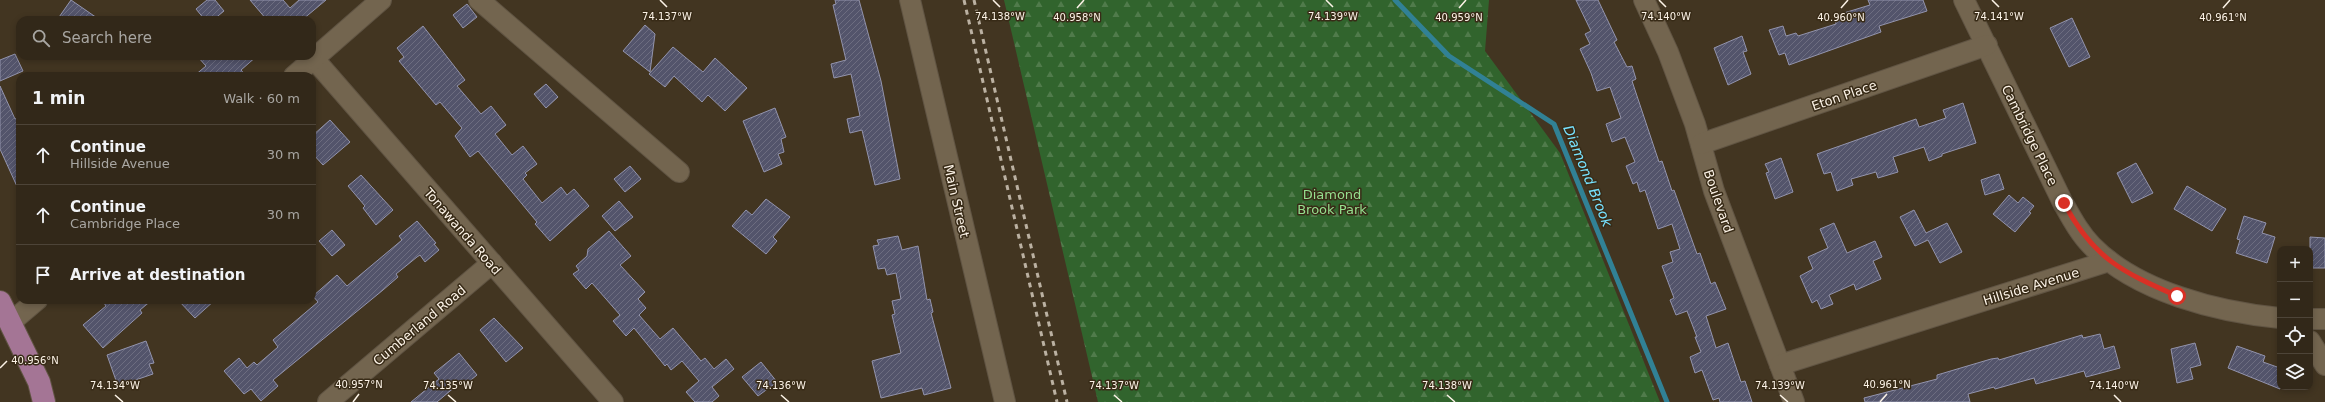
<!DOCTYPE html>
<html lang="en">
<head>
<meta charset="utf-8">
<style>
	:root { --surface:#322819; --page:#3a3022; --text:#f1f3f6; --muted:#a8a6a2; --line:#4d4438 }
	body { margin:0; font-family:"DejaVu Sans",sans-serif; background:var(--page); color:var(--text) }
	.controls { position:absolute; right:12px; bottom:12px; display:grid; overflow:hidden; border-radius:8px; box-shadow:0 2px 6px #0003 }
	.controls button { width:36px; height:36px; display:grid; place-items:center; padding:0; border:0; border-bottom:1px solid var(--line); background:var(--surface); color:var(--text); font:20px sans-serif }
	.stop { position:absolute; width:12px; height:12px; margin:-9px; border:3px solid #d93025; border-radius:50%; background:#fff }
	.stop.end { background:#d93025; border-color:#fff; box-shadow:0 1px 4px #0008 }
	.list { margin:0; padding:0; list-style:none }
	h2 { display:flex; justify-content:space-between; align-items:center; height:52px; margin:0; padding:0 16px; font-size:17px }
	h2 small { font-size:13px; font-weight:400; color:var(--muted) }
	.list li { display:grid; grid-template-columns:26px 1fr auto; gap:12px; align-items:center; box-sizing:border-box; height:60px; padding:0 16px; border-top:1px solid var(--line) }
	.list b { display:block; font-size:15px; white-space:nowrap }
	.list p { margin:0; font-size:13px; white-space:nowrap; color:var(--muted) }
	.list em { font-size:13px; font-style:normal; color:var(--muted) }
	.icon { flex:none; width:22px; height:22px; fill:none; stroke:currentColor; stroke-width:2; stroke-linecap:round; stroke-linejoin:round }
	.map { position:relative; flex:none; width:2325px; height:402px; overflow:hidden }
	.search { position:absolute; background:var(--surface); box-shadow:0 2px 6px #0003; left:16px; top:16px; width:300px; height:44px; display:flex; align-items:center; gap:10px; box-sizing:border-box; padding:0 14px; border-radius:12px; color:var(--muted); font-size:15px }
	.panel { position:absolute; background:var(--surface); box-shadow:0 2px 6px #0003; left:16px; top:72px; width:300px; height:232px; border-radius:12px }
	.map>svg:first-child { display:block }
	.forest { fill:url(#forest-firs) }
	.lines { fill:none; stroke-linecap:round; stroke-linejoin:round }
	.stream { stroke:#318195; stroke-width:5 }
	.building { fill:url(#building-hatch); stroke:#9394ad }
	.minor-casing { stroke:#605443; stroke-width:22 }
	.primary-casing { stroke:#605443; stroke-width:24 }
	.minor { stroke:#73654f; stroke-width:20 }
	.primary { stroke:#a47595; stroke-width:22 }
	.rail { stroke:#bbb1a2; stroke-width:3; stroke-dasharray:5 5; stroke-linecap:butt }
	.route { stroke:#d93025; stroke-width:5 }
	.ticks { fill:none; stroke:#fcf3e7; stroke-width:1.5 }
	.labels { text-anchor:middle; stroke-width:3; stroke-linejoin:round; paint-order:stroke }
	.street-label { font-size:13px; fill:#fcf3e7; stroke:#382b17 }
	.park-label { font-size:13px; fill:#95df8e; stroke:#382b17 }
	.water-label { font-size:14px; font-style:italic; fill:#77e2ff; stroke:#382b17 }
	.ticks-label { font-size:10px; text-anchor:middle; fill:#fcf3e7; stroke:#382b17; stroke-width:3; stroke-linejoin:round; paint-order:stroke }
</style>
</head>
<body>
<div class="map">
<svg width="2325" height="402" viewBox="0 0 2325 402">
	<defs>
		<pattern id="forest-firs" width="22" height="20" patternUnits="userSpaceOnUse"><rect width="22" height="20" fill="#31642d"/><path d="M5 1l3.5 6h-7zM16 11l3.5 6h-7z" fill="#507b4b"/></pattern>
		<pattern id="building-hatch" width="6" height="6" patternUnits="userSpaceOnUse"><rect width="6" height="6" fill="#53546b"/><path d="M-1 1l2-2M0 6l6-6M5 7l2-2" fill="none" stroke="#6d6d80"/></pattern>
	</defs>
	<rect width="100%" height="100%" fill="#423521"/>
	<polygon class="forest" points="1004,0 1489,0 1485,51 1560,153 1660,402 1098,402"/>
	<g class="lines">
		<polyline class="stream" points="1395,0 1449,56 1554,124 1667,402"/>
	</g>
	<g class="building">
		<polygon points="71,0 100,20 57,20"/>
		<polygon points="207,0 215,0 224,11 213,20 205,20 196,9"/>
		<polygon points="250,0 283,0 290,8 299,0 326,0 302,20 267,20"/>
		<polygon points="835,0 859,0 881,81 900,179 875,185 862,130 850,133 847,119 860,116 851,74 834,78 831,64 846,60 833,5 836,4"/>
		<polygon points="1576,0 1598,0 1617,40 1614,42 1627,67 1632,66 1636,79 1632,81 1659,162 1662,161 1672,191 1674,190 1697,254 1700,253 1711,284 1715,282 1726,309 1706,316 1716,348 1728,343 1741,382 1745,381 1752,402 1720,402 1719,398 1713,400 1702,370 1695,373 1690,357 1701,352 1695,337 1697,337 1687,311 1676,315 1670,300 1674,298 1662,266 1673,262 1670,252 1680,249 1672,224 1658,229 1645,190 1640,192 1637,182 1633,184 1626,166 1635,162 1625,137 1612,142 1606,124 1621,118 1610,87 1597,91 1591,73 1580,49 1590,44 1585,34 1591,31"/>
		<polygon points="1868,0 1923,0 1927,11 1879,26 1881,32 1789,65 1785,53 1779,55 1769,30 1783,26 1786,36 1796,33 1798,36 1836,24 1834,16 1870,5"/>
		<polygon points="467,4 477,17 463,28 453,15"/>
		<polygon points="2072,18 2090,57 2069,67 2050,28"/>
		<polygon points="645,25 655,34 650,72 623,51"/>
		<polygon points="423,26 465,80 457,86 481,114 491,106 506,125 495,134 512,155 523,146 537,164 525,173 527,175 523,179 542,203 561,187 567,195 574,189 589,206 550,241 535,224 537,222 478,151 470,157 455,136 462,128 440,102 436,105 399,61 404,57 397,48"/>
		<polygon points="1742,36 1747,51 1743,52 1751,74 1728,85 1714,48"/>
		<polygon points="673,47 703,72 715,58 747,88 725,111 708,95 702,102 674,76 665,87 649,74"/>
		<polygon points="15,54 23,71 0,81 0,60"/>
		<polygon points="197,56 257,56 241,70 246,76 194,76 206,66"/>
		<polygon points="546,84 558,97 546,108 534,94"/>
		<polygon points="0,86 15,119 20,117 20,193 0,149"/>
		<polygon points="1963,103 1976,143 1942,154 1942,156 1929,161 1924,147 1893,157 1898,172 1878,178 1876,172 1851,179 1853,185 1837,191 1831,172 1824,174 1817,154 1916,119 1919,127 1946,118 1943,110"/>
		<polygon points="775,108 786,137 781,139 784,152 778,154 782,164 764,172 743,121"/>
		<polygon points="330,120 350,142 323,165 312,153 312,136"/>
		<polygon points="1781,158 1793,192 1775,199 1766,173 1769,172 1765,164"/>
		<polygon points="2136,163 2153,193 2132,203 2117,173"/>
		<polygon points="630,166 641,179 625,192 614,179"/>
		<polygon points="1999,174 2004,189 1985,195 1981,180"/>
		<polygon points="361,175 393,210 376,225 363,208 365,206 348,186"/>
		<polygon points="2187,186 2226,209 2212,231 2174,209"/>
		<polygon points="2009,195 2018,203 2023,197 2034,206 2029,212 2031,213 2015,232 1993,214"/>
		<polygon points="766,199 790,217 773,237 777,241 766,254 732,226 746,210 752,215"/>
		<polygon points="619,201 633,217 615,231 602,216"/>
		<polygon points="1914,210 1926,233 1947,223 1962,252 1940,263 1928,240 1915,246 1900,217"/>
		<polygon points="2244,216 2266,223 2262,233 2275,237 2267,263 2236,253 2240,240 2237,239"/>
		<polygon points="417,221 436,243 434,244 439,250 425,262 420,255 417,257 396,274 398,277 383,290 273,380 278,386 261,401 251,389 244,394 224,371 239,358 247,368 254,362 257,365 278,347 273,340 318,302 313,296 337,275 347,286 402,240 399,236"/>
		<polygon points="1834,223 1847,253 1875,241 1882,257 1873,261 1881,279 1856,290 1854,284 1829,295 1833,304 1821,309 1817,300 1812,303 1800,276 1813,269 1808,257 1828,248 1820,229"/>
		<polygon points="332,230 345,245 332,256 319,241"/>
		<polygon points="609,231 631,256 620,265 645,292 638,299 646,308 639,315 660,339 673,328 701,361 705,358 714,369 726,359 734,369 712,387 719,396 712,402 695,402 686,392 699,381 682,361 671,370 667,364 665,366 634,328 626,336 613,321 620,315 592,283 586,289 573,274 579,270 576,266 587,256 588,249"/>
		<polygon points="898,236 902,250 918,246 927,300 930,299 933,312 931,313 951,388 924,395 922,388 881,398 872,361 901,353 892,315 895,314 892,301 901,299 896,273 887,275 885,268 878,269 873,246 879,245 877,240"/>
		<polygon points="2310,237 2325,238 2325,268 2310,268"/>
		<polygon points="102,300 152,300 140,310 142,313 103,348 83,325 106,306"/>
		<polygon points="178,300 215,300 195,318"/>
		<polygon points="494,318 523,348 506,362 480,330"/>
		<polygon points="2100,334 2104,349 2114,346 2120,368 2086,377 2084,371 2036,384 2034,378 1995,389 1994,387 1968,394 1970,402 1865,402 1864,398 1937,379 1937,375 1991,359 1998,358 1999,360 2082,335 2083,338"/>
		<polygon points="146,341 154,363 149,364 153,374 118,386 107,355"/>
		<polygon points="2195,343 2201,365 2190,368 2193,379 2177,383 2171,349"/>
		<polygon points="2237,346 2265,356 2263,362 2280,368 2280,389 2228,368"/>
		<polygon points="459,353 477,375 466,384 463,380 437,402 411,402 439,379 434,373"/>
		<polygon points="761,362 777,382 758,396 742,377"/>
	</g>
	<g class="lines">
		<defs>
			<g id="minor">
				<polyline points="479,0 679,172"/>
				<polyline points="910,0 1005,402"/>
				<polyline points="1644,0 1668,52 1695,124 1714,191 1794,402"/>
				<path d="M1964,0l99,203c9,16 17,31 29,43 45,46 126,66 188,72"/>
				<polyline points="314,59 613,402"/>
				<polyline points="294,76 381,0"/>
				<polyline points="1701,144 1987,45"/>
				<polyline points="2310,319 2325,319"/>
				<polyline points="10,323 37,300"/>
				<polyline points="2310,341 2325,365"/>
				<polyline points="1780,365 2109,261"/>
				<polyline points="328,402 492,263"/>
			</g>
			<polyline id="primary" points="0,302 39,382 44,402"/>
		</defs>
		<use href="#minor" class="minor-casing"/>
		<use href="#primary" class="primary-casing"/>
		<use href="#minor" class="minor"/>
		<use href="#primary" class="primary"/>
		<g class="rail">
			<polyline points="964,0 1057,402"/>
			<polyline points="974,0 1067,402"/>
		</g>
	</g>
	<g class="lines">
		<path class="route" d="M2064,203c29,55 58,69 113,93"/>
	</g>
	<path class="ticks" d="M660,0l7,7M993,0l7,7M1326,0l7,7M1659,0l7,7M1992,0l7,7M1077,8l7,-8M1459,8l7,-8M1841,8l7,-8M2223,8l7,-8M0,368l7,-7M115,395l8,7M448,395l8,7M781,395l8,7M1114,395l8,7M1447,395l8,7M1780,395l8,7M2114,395l7,7M353,402l6,-8M1880,402l7,-8"/>
	<g class="labels">
		<g class="street-label">
			<text transform="translate(1844 95) rotate(-19)" y="5">Eton Place</text>
			<text transform="translate(2030 135) rotate(64)" y="5">Cambridge Place</text>
			<text transform="translate(957 201) rotate(77)" y="5">Main Street</text>
			<text transform="translate(1719 201) rotate(71)" y="5">Boulevard</text>
			<text transform="translate(463 231) rotate(49)" y="5">Tonawanda Road</text>
			<text transform="translate(2031 286) rotate(-17)" y="5">Hillside Avenue</text>
			<text transform="translate(419 325) rotate(-40)" y="5">Cumberland Road</text>
		</g>
		<g class="park-label">
			<text x="1332" y="199">Diamond<tspan x="1332" dy="15">Brook Park</tspan></text>
		</g>
		<g class="water-label">
			<text transform="translate(1588 176) rotate(68)" y="5">Diamond Brook</text>
		</g>
	</g>
	<g class="ticks-label">
		<text x="667" y="20">74.137°W</text>
		<text x="1000" y="20">74.138°W</text>
		<text x="1333" y="20">74.139°W</text>
		<text x="1666" y="20">74.140°W</text>
		<text x="1999" y="20">74.141°W</text>
		<text x="1077" y="21">40.958°N</text>
		<text x="1459" y="21">40.959°N</text>
		<text x="1841" y="21">40.960°N</text>
		<text x="2223" y="21">40.961°N</text>
		<text x="35" y="364">40.956°N</text>
		<text x="359" y="388">40.957°N</text>
		<text x="1887" y="388">40.961°N</text>
		<text x="115" y="389">74.134°W</text>
		<text x="448" y="389">74.135°W</text>
		<text x="781" y="389">74.136°W</text>
		<text x="1114" y="389">74.137°W</text>
		<text x="1447" y="389">74.138°W</text>
		<text x="1780" y="389">74.139°W</text>
		<text x="2114" y="389">74.140°W</text>
	</g>
</svg>
<div class="controls">
<button>+</button>
<button>−</button>
<button><svg class="icon" aria-label="locate" viewBox="0 0 24 24"><circle cx="12" cy="12" r="6"/><path d="M12 2v4M12 18v4M2 12h4M18 12h4"/></svg></button>
<button><svg class="icon" aria-label="layers" viewBox="0 0 24 24"><path d="M12 4l9 5-9 5-9-5zM3 14l9 5 9-5"/></svg></button>
</div>
<div class="stop" style="left:2177px;top:296px"></div>
<div class="stop end" style="left:2064px;top:203px"></div>
<div class="search"><svg class="icon" aria-label="search" viewBox="0 0 24 24"><circle cx="10" cy="10" r="6"/><path d="M15 15l6 6"/></svg>Search here</div>
<section class="panel">
<h2>1 min<small>Walk · 60 m</small></h2>
<ul class="list">
<li><svg class="icon" aria-label="ahead" viewBox="0 0 24 24"><path d="M12 20V5M6 11l6-6 6 6"/></svg><div><b>Continue</b><p>Hillside Avenue</p></div><em>30 m</em></li>
<li><svg class="icon" aria-label="ahead" viewBox="0 0 24 24"><path d="M12 20V5M6 11l6-6 6 6"/></svg><div><b>Continue</b><p>Cambridge Place</p></div><em>30 m</em></li>
<li><svg class="icon" aria-label="arrive" viewBox="0 0 24 24"><path d="M6 21V4h12l-3 4 3 4H6"/></svg><div><b>Arrive at destination</b></div></li>
</ul>
</section>
</div>
</body>
</html>
